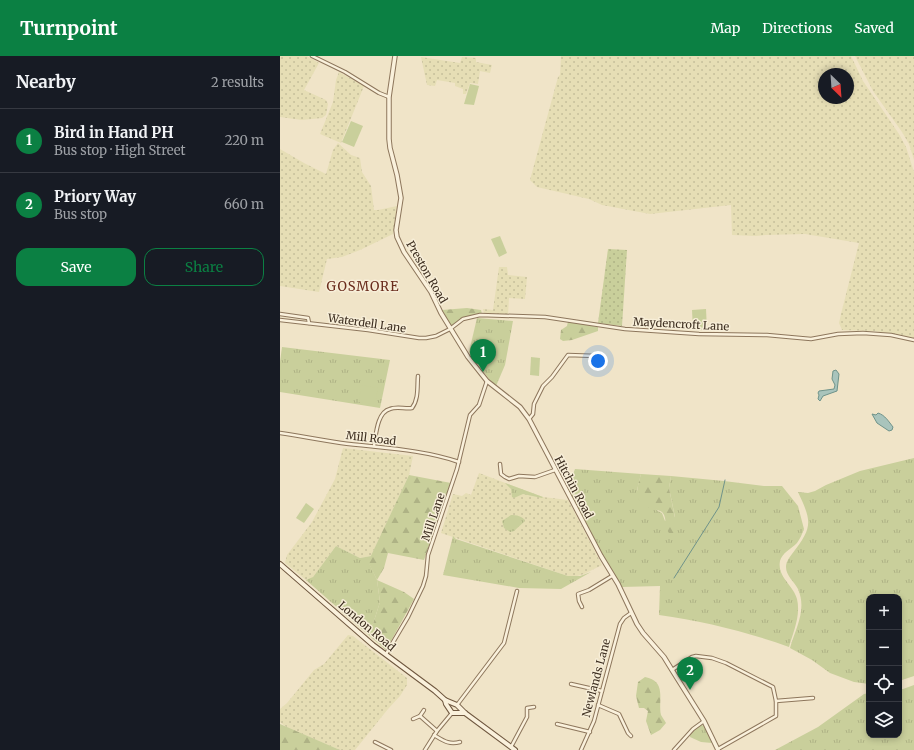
<!DOCTYPE html>
<html lang="en">
<head>
<meta charset="utf-8">
<style>
	:root { --surface:#171b24; --page:#242831; --text:#f1f3f6; --muted:#9ea1a6; --line:#363941; --accent:#0b8043 }
	body { margin:0; font-family:Merriweather,serif; background:var(--page); color:var(--text) }
	.controls { position:absolute; right:12px; bottom:12px; display:grid; overflow:hidden; border-radius:8px; box-shadow:0 2px 6px #0003 }
	.controls button { width:36px; height:36px; display:grid; place-items:center; padding:0; border:0; border-bottom:1px solid var(--line); background:var(--surface); color:var(--text); font:20px sans-serif }
	.compass { position:absolute; left:538px; top:12px; width:36px; height:36px; border-radius:50%; background:var(--surface); box-shadow:0 2px 6px #0003; rotate:155deg }
	.you { position:absolute; left:318px; top:305px; width:14px; height:14px; margin:-10px; border:3px solid #fff; border-radius:50%; background:#1a73e8; box-shadow:0 0 0 6px #1a73e833 }
	.badge { display:grid; place-items:center; width:26px; height:26px; border-radius:50%; background:var(--accent); color:#fff; font-size:13px; font-weight:700 }
	.pin { position:absolute; translate:-50% -33px; filter:drop-shadow(0 1px 2px #0008) }
	.pin::after { content:''; position:absolute; top:21px; width:14px; height:12px; background:inherit; clip-path:polygon(0 0,100% 0,50% 100%) }
	.list { margin:0; padding:0; list-style:none }
	h2 { display:flex; justify-content:space-between; align-items:center; height:52px; margin:0; padding:0 16px; font-size:17px }
	h2 small { font-size:13px; font-weight:400; color:var(--muted) }
	.list li { display:grid; grid-template-columns:26px 1fr auto; gap:12px; align-items:center; box-sizing:border-box; height:64px; padding:0 16px; border-top:1px solid var(--line) }
	.list b { display:block; font-size:15px; white-space:nowrap }
	.list p { margin:0; font-size:13px; white-space:nowrap; color:var(--muted) }
	.list em { font-size:13px; font-style:normal; color:var(--muted) }
	.actions { display:flex; gap:8px; padding:12px 16px }
	.actions a { flex:1; padding:9px 0; border:1px solid var(--accent); border-radius:12px; text-align:center; font-size:14px; color:var(--accent) }
	.actions .main { background:var(--accent); color:#fff }
	.icon { flex:none; width:22px; height:22px; fill:none; stroke:currentColor; stroke-width:2; stroke-linecap:round; stroke-linejoin:round }
	.map { position:relative; flex:none; width:634px; height:694px; overflow:hidden }
	header { display:flex; align-items:center; gap:24px; box-sizing:border-box; height:56px; padding:0 20px; background:var(--accent); color:#fff }
	header strong { font-size:19px }
	nav { display:flex; gap:22px; margin-inline-start:auto; font-size:14px }
	main { display:flex }
	aside { flex:1; background:var(--surface) }
	.map>svg:first-child { display:block }
	.farmland { fill:url(#farmland-dots); fill-rule:evenodd }
	.grass { fill:url(#grass-tufts) }
	.forest { fill:url(#forest-firs) }
	.garden { fill:url(#garden-dots) }
	.pitch { fill:#c9cf9b }
	.water { fill:#a9c4bc; stroke:#6f938a }
	.lines { fill:none; stroke-linecap:round; stroke-linejoin:round }
	.stream { stroke:#6f938a; stroke-width:1 }
	.minor-casing { stroke:#8d765c; stroke-width:4.5 }
	.tertiary-casing { stroke:#8d765c; stroke-width:5.5 }
	.secondary-casing { stroke:#6f573f; stroke-width:6 }
	.minor { stroke:#faf1dc; stroke-width:2.5 }
	.tertiary { stroke:#faf1dc; stroke-width:3.5 }
	.secondary { stroke:#faf1dc; stroke-width:4 }
	.labels { text-anchor:middle; stroke-width:3; stroke-linejoin:round; paint-order:stroke }
	.street-label { font-size:11px; fill:#3d2e20; stroke:#f7eed8 }
	.quarter-label { font-size:13px; letter-spacing:1px; fill:#6b2e1e; stroke:#f7eed8 }
</style>
</head>
<body>
<header>
<strong>Turnpoint</strong>
<nav><a>Map</a><a>Directions</a><a>Saved</a></nav>
</header>
<main>
<aside>
<h2>Nearby<small>2 results</small></h2>
<ul class="list">
<li><span class="badge">1</span><div><b>Bird in Hand PH</b><p>Bus stop · High Street</p></div><em>220 m</em></li>
<li><span class="badge">2</span><div><b>Priory Way</b><p>Bus stop</p></div><em>660 m</em></li>
</ul>
<div class="actions"><a class="main">Save</a><a>Share</a></div>
</aside>
<div class="map">
<svg width="634" height="694" viewBox="0 0 634 694">
	<defs>
		<pattern id="farmland-dots" width="8" height="8" patternUnits="userSpaceOnUse"><rect width="8" height="8" fill="#e6deb5"/><path d="M2 2h.1M6 6h.1" fill="none" stroke="#c6bf9b" stroke-width="1.8" stroke-linecap="round"/></pattern>
		<pattern id="grass-tufts" width="24" height="20" patternUnits="userSpaceOnUse"><rect width="24" height="20" fill="#c9cf9b"/><path d="M3 7l-1-3M5 7V3M7 7l1-3M15 17l-1-3M17 17v-4M19 17l1-3" fill="none" stroke="#aeb285"/></pattern>
		<pattern id="forest-firs" width="22" height="20" patternUnits="userSpaceOnUse"><rect width="22" height="20" fill="#c9cf9b"/><path d="M5 1l3.5 6h-7zM16 11l3.5 6h-7z" fill="#aeb285"/></pattern>
		<pattern id="garden-dots" width="8" height="8" patternUnits="userSpaceOnUse"><rect width="8" height="8" fill="#c9cf9b"/><path d="M2 2h.1M6 6h.1" fill="none" stroke="#aeb285" stroke-width="1.8" stroke-linecap="round"/></pattern>
	</defs>
	<rect width="100%" height="100%" fill="#f0e4c8"/>
	<g class="farmland">
		<polygon points="0,0 27,0 39,7 24,34 46,44 48,48 46,59 42,62 22,64 0,61"/>
		<path d="M281,0h290l12,25 36,53 7,13 8,25v166l-39,-7 -33,-1 -3,-7 2,-9 18,-71 -54,-9 -39,1 -11,1 -23,-1 -1,-30 -81,9 -48,-9 -13,-6 -52,-12 -7,-7 28,-103 2,-2zM544,18h24v24h-24z"/>
		<polygon points="575,0 634,0 634,104 629,88 622,76 593,35"/>
		<polygon points="141,1 180,7 182,1 196,2 196,6 212,9 210,17 200,15 198,28 190,27 186,38 183,38 183,33 175,30 175,27 157,24 155,30 147,29"/>
		<polygon points="59,16 84,30 61,87 40,78 53,46 56,24"/>
		<polygon points="58,87 71,99 80,102 82,116 91,130 94,154 98,154 117,150 113,178 80,194 62,201 47,203 39,236 0,230 0,93 24,107 46,118 53,94"/>
		<polygon points="219,211 227,211 228,219 247,221 245,243 229,242 228,259 204,258 203,253 213,254"/>
		<polygon points="63,392 133,400 129,419 91,500 80,502 56,490 33,521 31,523 26,524 5,507 7,499 32,466 55,423"/>
		<polygon points="199,417 263,441 288,444 322,509 304,518 294,521 288,520 161,477 173,438 182,440 186,437 191,439"/>
		<polygon points="68,579 73,580 127,622 127,629 120,640 108,653 75,694 60,694 6,671 0,666 0,653 7,647 34,614 44,608"/>
	</g>
	<g class="grass">
		<polygon points="197,262 233,265 225,309 216,330 209,323 189,296"/>
		<polygon points="2,291 110,304 100,352 0,336 0,306"/>
		<path d="M634,402v218l-15,5v-84h-30v87l-15,-2 -24,-9 -18,-13 -22,-12c6,-21 17,-38 8,-59 -4,-8 -12,-13 -12,-22 0,-5 3,-9 6,-13 21,-27 20,-32 6,-62l10,1 7,-2 11,-6 34,-14z"/>
		<path d="M295,413l66,5 -4,16 21,21 4,2 3,8 10,-4 -6,-29 2,-12 53,5 40,5h18l16,20 6,23c-2,5 -4,10 -7,14 -6,6 -15,10 -17,18 -3,16 14,25 17,38 4,17 -4,33 -8,48 -42,-15 -86,-26 -130,-32l1,-29 -38,1 -20,-30 -35,-67z"/>
		<polygon points="225,427 263,441 262,442 243,438 234,442 232,441 231,433"/>
		<path d="M231,459c5,0 12,1 14,6l-11,10 -4,1 -6,-4 -2,-7z"/>
		<polygon points="173,480 176,483 288,520 300,520 311,516 281,533 239,532 163,519"/>
		<polygon points="56,490 80,502 91,500 89,507 97,524 100,546 93,568 84,575 26,524 33,521"/>
		<polygon points="634,629 634,694 495,694 538,671 584,638 589,637 589,679 619,679 619,633 623,633"/>
		<path d="M422,669l3,2 7,16 -11,-1 -11,-5v-2c3,-4 7,-9 12,-10z"/>
	</g>
	<g class="forest">
		<polygon points="187,252 201,254 202,258 188,260 171,270 162,254"/>
		<polygon points="288,265 318,271 318,275 292,284 283,285 280,283 281,274 287,270"/>
		<path d="M361,418l30,2 -2,12 8,40 -1,4 -5,3c-8,-7 -3,-17 -9,-23 -3,-2 -8,-3 -12,-4 -18,-7 -13,-19 -9,-34z"/>
		<polygon points="129,419 171,427 144,504 108,497 104,512 97,524 124,536 134,543 106,594 84,575 93,568 100,546 97,524 88,506"/>
		<path d="M365,621c22,4 13,23 16,38 1,2 4,6 5,8l-6,7 -9,5 -5,-14 2,-10 -4,-3h-5l-3,-12 2,-14z"/>
		<polygon points="0,668 60,694 0,694"/>
	</g>
	<polygon class="garden" points="328,193 347,194 342,270 318,267"/>
	<g class="pitch">
		<polygon points="190,28 199,30 194,49 184,48"/>
		<polygon points="71,65 83,70 74,91 62,86"/>
		<polygon points="220,180 227,197 219,201 211,183"/>
		<polygon points="426,253 427,274 413,274 412,254"/>
		<polygon points="251,301 260,302 259,320 250,319"/>
		<polygon points="81,329 98,332 95,348 79,346"/>
		<polygon points="26,447 34,453 24,467 16,462"/>
	</g>
	<g class="water">
		<polygon points="556,314 559,318 557,335 543,340 540,345 538,343 539,339 538,337 539,335 554,333 555,329 552,323 553,315"/>
		<path d="M598,357c7,2 11,9 15,14l-1,3 -3,1 -12,-8 -5,-9 4,1z"/>
	</g>
	<g class="lines">
		<polyline class="stream" points="394,522 439,451 445,424"/>
		<defs>
			<g id="minor">
				<polyline points="32,0 65,16 99,37 109,41"/>
				<polyline points="0,258 28,262 29,267"/>
				<polyline points="0,264 88,274 139,282 146,282 156,280 170,273 183,263 200,259 265,261 345,273 419,278 487,279 531,283 558,278 583,277 611,279 634,284"/>
				<polyline points="249,363 253,358 254,348 263,330 272,321 288,299 317,300"/>
				<path d="M0,377c20,3 40,7 61,10 39,5 80,6 118,19"/>
				<path d="M94,390c2,-11 3,-34 16,-37 6,-3 15,0 22,-1 7,-9 5,-22 6,-32"/>
				<polyline points="220,408 221,418 225,421 229,423 239,420 255,421 275,414"/>
				<polyline points="302,551 299,545 298,538 309,534 332,520"/>
				<polyline points="106,598 128,561 143,530 146,520 148,499 177,413 190,359 199,349 207,325"/>
				<polyline points="392,614 412,601 416,600 432,602 446,607 493,631 496,645 496,660 438,693"/>
				<polyline points="291,628 322,635"/>
				<polyline points="496,645 533,642"/>
				<polyline points="177,649 224,587 237,535"/>
				<polyline points="318,649 339,658 348,677 351,680"/>
				<polyline points="140,660 144,654"/>
				<polyline points="133,663 140,660 157,675"/>
				<polyline points="277,668 310,676"/>
				<path d="M154,679c10,6 15,10 26,7"/>
				<polyline points="95,686 111,694"/>
				<polyline points="231,691 247,661 247,652 254,651"/>
				<polyline points="145,694 157,675 172,657"/>
				<polyline points="301,694 314,665 340,568 344,562 351,557"/>
				<polyline points="394,694 413,673 424,665"/>
			</g>
			<polyline id="tertiary" points="115,0 109,41 109,83 110,92 117,119 121,142 116,174 117,181 124,196 151,236 161,257 188,301 207,325 240,351 249,363 321,500 338,528 357,568 363,577 384,601 392,614 424,665 438,694"/>
			<g id="secondary">
				<polyline points="0,508 93,589 155,635 165,644 177,649 185,657 235,694"/>
				<polyline points="165,644 166,648 172,657 185,657"/>
			</g>
		</defs>
		<use href="#minor" class="minor-casing"/>
		<use href="#tertiary" class="tertiary-casing"/>
		<use href="#secondary" class="secondary-casing"/>
		<use href="#minor" class="minor"/>
		<use href="#tertiary" class="tertiary"/>
		<use href="#secondary" class="secondary"/>
	</g>
	<g class="labels">
		<g class="street-label">
			<text transform="translate(147 216) rotate(60)" y="4">Preston Road</text>
			<text transform="translate(87 267) rotate(8)" y="4">Waterdell Lane</text>
			<text transform="translate(401 268) rotate(3)" y="4">Maydencroft Lane</text>
			<text transform="translate(91 382) rotate(7)" y="4">Mill Road</text>
			<text transform="translate(294 431) rotate(62)" y="4">Hitchin Road</text>
			<text transform="translate(153 461) rotate(-71)" y="4">Mill Lane</text>
			<text transform="translate(87 570) rotate(40)" y="4">London Road</text>
			<text transform="translate(316 622) rotate(-75)" y="4">Newlands Lane</text>
		</g>
		<g class="quarter-label">
			<text x="83" y="235">GOSMORE</text>
		</g>
	</g>
</svg>
<div class="controls">
<button>+</button>
<button>−</button>
<button><svg class="icon" aria-label="locate" viewBox="0 0 24 24"><circle cx="12" cy="12" r="6"/><path d="M12 2v4M12 18v4M2 12h4M18 12h4"/></svg></button>
<button><svg class="icon" aria-label="layers" viewBox="0 0 24 24"><path d="M12 4l9 5-9 5-9-5zM3 14l9 5 9-5"/></svg></button>
</div>
<svg class="compass" viewBox="-18 -18 36 36"><path d="M0-13l5 13h-10z" fill="#e53935"/><path d="M0 13l5-13h-10z" fill="#9ea1a6"/></svg>
<div class="you"></div>
<div class="pin badge" style="left:203px;top:316px">1</div>
<div class="pin badge" style="left:410px;top:634px">2</div>
</div>
</main>
</body>
</html>
